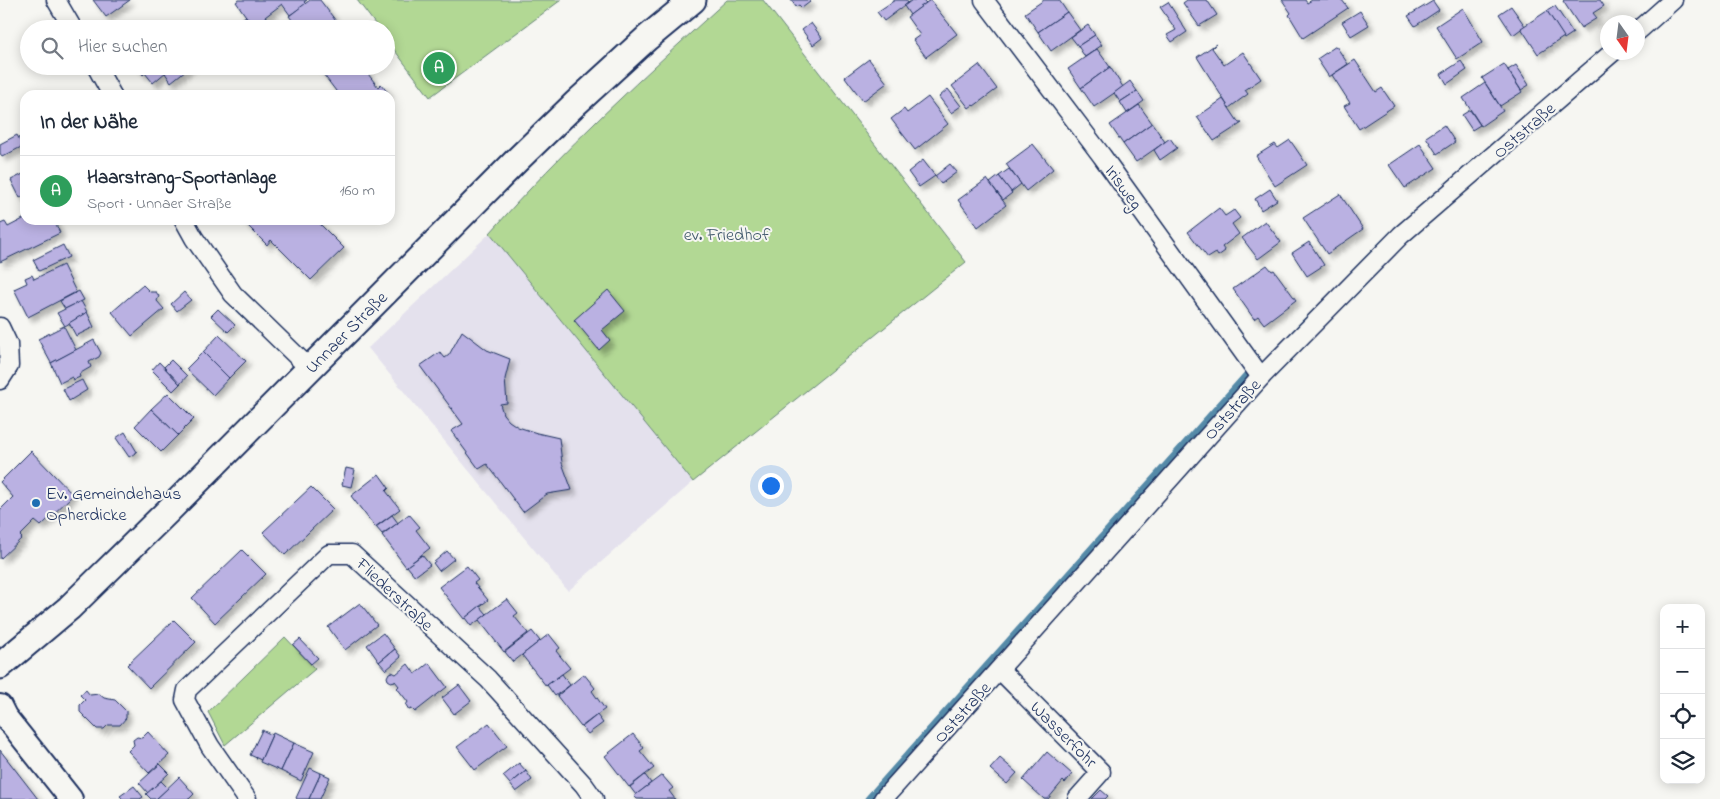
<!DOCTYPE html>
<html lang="de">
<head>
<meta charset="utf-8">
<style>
	:root { --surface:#fff; --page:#f2f2f3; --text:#1f2937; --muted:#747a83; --line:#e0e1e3; --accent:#b45309 }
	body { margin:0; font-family:"Indie Flower",sans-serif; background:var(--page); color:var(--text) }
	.controls { position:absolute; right:15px; bottom:15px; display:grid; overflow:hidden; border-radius:10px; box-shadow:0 2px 12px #0003 }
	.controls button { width:45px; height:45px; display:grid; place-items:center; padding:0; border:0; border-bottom:1px solid var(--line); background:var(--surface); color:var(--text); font:25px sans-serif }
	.compass { position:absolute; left:1600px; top:15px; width:45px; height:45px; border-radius:50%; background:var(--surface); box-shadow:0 2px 12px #0003; rotate:166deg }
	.you { position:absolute; left:770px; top:485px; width:18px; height:18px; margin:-12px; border:4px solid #fff; border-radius:50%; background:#1a73e8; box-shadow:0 0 0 8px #1a73e833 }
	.badge { display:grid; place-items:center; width:32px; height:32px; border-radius:50%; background:var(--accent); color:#fff; font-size:16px; font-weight:700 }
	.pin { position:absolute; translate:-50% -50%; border:2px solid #fff; box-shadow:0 1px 5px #0006 }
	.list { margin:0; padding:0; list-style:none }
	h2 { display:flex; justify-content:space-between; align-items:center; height:65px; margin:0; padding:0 20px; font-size:21px }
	h2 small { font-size:16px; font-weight:400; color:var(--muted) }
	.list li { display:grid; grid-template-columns:32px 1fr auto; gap:15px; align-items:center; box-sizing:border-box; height:70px; padding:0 20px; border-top:1px solid var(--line) }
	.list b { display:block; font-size:19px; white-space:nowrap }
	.list p { margin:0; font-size:16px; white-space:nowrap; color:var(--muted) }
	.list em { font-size:16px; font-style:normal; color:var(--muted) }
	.icon { flex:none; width:28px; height:28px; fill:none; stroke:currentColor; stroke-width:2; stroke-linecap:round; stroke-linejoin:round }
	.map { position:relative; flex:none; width:1720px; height:799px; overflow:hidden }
	.search { position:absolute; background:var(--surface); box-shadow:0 2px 12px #0003; left:20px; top:20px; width:375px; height:55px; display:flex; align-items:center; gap:12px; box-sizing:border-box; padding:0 18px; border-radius:28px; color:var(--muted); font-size:19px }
	.panel { position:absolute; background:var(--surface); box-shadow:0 2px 12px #0003; left:20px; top:90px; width:375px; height:135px; border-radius:15px }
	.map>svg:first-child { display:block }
	.built { fill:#e4e1ed }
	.green { fill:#b2d894; stroke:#668479 }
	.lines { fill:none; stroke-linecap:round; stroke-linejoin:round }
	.stream { stroke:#548aa8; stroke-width:7 }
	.building { fill:#bab1e2; stroke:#1b2f5e; filter:url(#shadow) }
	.minor-casing { stroke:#1b2f5e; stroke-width:21 }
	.tertiary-casing { stroke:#1b2f5e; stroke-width:26 }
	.secondary-casing { stroke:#1b2f5e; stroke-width:29 }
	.minor { stroke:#f6f6f2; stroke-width:18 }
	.tertiary { stroke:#f6f6f2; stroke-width:22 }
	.secondary { stroke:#f6f6f2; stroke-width:25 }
	.poi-dot { fill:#1f6fb2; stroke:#f6f6f2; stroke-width:2 }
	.labels { text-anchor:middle; stroke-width:4; stroke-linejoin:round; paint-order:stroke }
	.street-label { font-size:18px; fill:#1b2f5e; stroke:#f6f6f2 }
	.park-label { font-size:18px; fill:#41596c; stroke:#f6f6f2 }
	.poi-label { font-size:18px; fill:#1b2f5e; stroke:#f6f6f2; text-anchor:start }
</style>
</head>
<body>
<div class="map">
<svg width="1720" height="799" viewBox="0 0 1720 799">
	<defs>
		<filter id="shadow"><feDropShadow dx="4.5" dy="4.5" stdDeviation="2.5" flood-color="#0004"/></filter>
	</defs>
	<rect width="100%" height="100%" fill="#f6f6f2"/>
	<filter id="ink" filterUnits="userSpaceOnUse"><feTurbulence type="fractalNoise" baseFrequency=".02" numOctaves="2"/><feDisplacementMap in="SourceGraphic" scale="10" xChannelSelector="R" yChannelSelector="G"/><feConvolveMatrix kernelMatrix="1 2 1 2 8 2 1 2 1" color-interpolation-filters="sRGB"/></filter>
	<g filter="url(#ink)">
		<polygon class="built" points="490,233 693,482 568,591 368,348"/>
		<g class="green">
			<polygon points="357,0 561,0 430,97 386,39 386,29 379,29"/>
			<path d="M727,0h36l203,262 -273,220 -203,-249c73,-84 155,-158 237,-233z"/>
			<polygon points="285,637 315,669 225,745 208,712"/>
		</g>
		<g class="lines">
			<polyline class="stream" points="868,799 1250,371"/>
		</g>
		<g class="building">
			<polygon points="93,0 130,0 106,17"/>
			<polygon points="239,0 307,0 304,2 306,4 290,15 282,4 265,17 271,25 266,29 255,29 236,2"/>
			<polygon points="310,0 320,0 342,29 301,29 297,23 295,24 289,16"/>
			<polygon points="791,0 808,0 810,2 802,8 799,5 796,7"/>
			<polygon points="895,0 906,0 908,3 884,21 877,12"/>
			<polygon points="912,0 923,0 926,3 910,15 904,6"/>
			<polygon points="930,0 957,34 926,57 913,40 920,35 907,17"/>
			<polygon points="1059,0 1067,12 1038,32 1025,13 1044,0"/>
			<polygon points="1187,0 1207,0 1217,15 1199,26 1183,3"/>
			<polygon points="1282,0 1305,0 1307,3 1312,0 1342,0 1348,8 1303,38 1289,15 1291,13"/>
			<polygon points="1564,0 1600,0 1604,6 1593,13 1597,18 1581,28 1563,1"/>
			<polygon points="1433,1 1439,10 1415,26 1408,16"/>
			<polygon points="1168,2 1187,32 1172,42 1167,35 1176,30 1160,7"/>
			<polygon points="1511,6 1525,26 1513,35 1499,14"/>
			<polygon points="1555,6 1573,33 1564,39 1547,11"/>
			<polygon points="1463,8 1483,42 1457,59 1436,26"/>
			<polygon points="1360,11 1369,25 1351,36 1342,22"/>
			<polygon points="1547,11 1564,37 1538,54 1521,28"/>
			<polygon points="1067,12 1080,30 1051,51 1038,32"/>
			<polygon points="246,16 255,29 242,29 237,22"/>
			<polygon points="811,23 822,38 813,45 802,30"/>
			<polygon points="1088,25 1095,35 1078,46 1071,37"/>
			<polygon points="1095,35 1102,45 1085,57 1078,46"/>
			<polygon points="1216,44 1212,48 1224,65 1243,52 1261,79 1245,90 1248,94 1229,108 1197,57"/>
			<polygon points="1336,46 1348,64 1329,77 1317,59"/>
			<polygon points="1097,49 1110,67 1081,88 1068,69"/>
			<polygon points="869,59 887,83 863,101 845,77"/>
			<polygon points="1355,60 1376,92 1382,88 1394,106 1359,129 1344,106 1350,103 1332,75"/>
			<polygon points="1461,61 1467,70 1447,84 1441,74"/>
			<polygon points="1504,64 1522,92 1500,106 1482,78"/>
			<polygon points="979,65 997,89 974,106 973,105 969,108 952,86"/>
			<polygon points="1516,65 1529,85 1521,90 1508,70"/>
			<polygon points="136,66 173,66 153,83 145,73 143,75"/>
			<polygon points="173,66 191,66 171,82 165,73"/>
			<polygon points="317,66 362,66 378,87 381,84 388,93 386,95 361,95 359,94 357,95 339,95"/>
			<polygon points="1110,67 1123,87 1094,107 1081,88"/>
			<polygon points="1130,81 1137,91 1120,102 1114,93"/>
			<polygon points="1485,83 1503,111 1481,126 1463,98"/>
			<polygon points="179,88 184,95 171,95"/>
			<polygon points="948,89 961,106 951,113 939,97"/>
			<polygon points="1137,91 1144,101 1127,113 1120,102"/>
			<polygon points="928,97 948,124 915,150 891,119 904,109 907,113"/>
			<polygon points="1223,99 1239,123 1242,123 1214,141 1197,117"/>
			<polygon points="1139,105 1152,123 1123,144 1110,125"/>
			<polygon points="1470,110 1480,125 1472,130 1462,115"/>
			<polygon points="1152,123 1165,142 1136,162 1123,144"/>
			<polygon points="1444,125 1455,142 1437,154 1426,137"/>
			<polygon points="17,135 23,146 2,157 0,153 0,144"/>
			<polygon points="1170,138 1177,148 1160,160 1154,150"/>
			<polygon points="1290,140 1307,165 1275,186 1256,156 1275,144 1278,148"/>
			<polygon points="1033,144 1053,169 1026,191 1006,164"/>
			<polygon points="1420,144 1436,168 1405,188 1389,165"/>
			<polygon points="923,160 935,176 919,187 908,172"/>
			<polygon points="950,164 957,172 941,184 935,176"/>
			<polygon points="1009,169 1021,184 1011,192 999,176"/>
			<polygon points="23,174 25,177 25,195 20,198 11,180"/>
			<polygon points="999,176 1012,193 1003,200 990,183"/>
			<polygon points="987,179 1006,205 978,227 958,200"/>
			<polygon points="1270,189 1277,200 1261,210 1255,199"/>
			<polygon points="1340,194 1363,229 1327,254 1303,218"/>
			<polygon points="1219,208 1225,216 1234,210 1240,218 1232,224 1239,234 1222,247 1225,251 1218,256 1216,253 1208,258 1188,232"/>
			<polygon points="25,218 25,220 54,220 60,233 0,262 0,224 5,222 8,227"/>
			<polygon points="242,220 316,220 344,248 311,280 271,240 267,245"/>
			<polygon points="1265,221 1281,242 1258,259 1242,238"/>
			<polygon points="1309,242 1324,265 1307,276 1292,253"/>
			<polygon points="63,245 69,257 39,271 33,260"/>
			<polygon points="63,265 76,292 28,317 14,289 27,283 25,278 32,275 34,279"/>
			<polygon points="1267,265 1272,271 1274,270 1296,300 1264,324 1258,316 1254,319 1233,289"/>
			<polygon points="143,285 150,292 156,292 159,296 157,301 164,309 132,336 112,312"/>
			<polygon points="608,290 625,311 602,330 610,340 599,350 574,320"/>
			<polygon points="79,291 84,300 65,309 60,301"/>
			<polygon points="184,292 191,300 177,311 171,304"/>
			<polygon points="81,301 87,312 65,326 57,313"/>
			<polygon points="218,309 235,325 228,332 211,316"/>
			<polygon points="87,312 94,327 76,336 69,323"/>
			<polygon points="64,326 76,350 51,363 38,339"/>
			<polygon points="462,331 487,350 510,359 505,379 507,403 500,404 503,414 509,421 518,427 537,433 559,438 562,463 572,490 547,494 523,512 487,464 479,469 451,431 463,424 420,366 440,352 445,358 449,355"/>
			<polygon points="219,335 246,361 229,378 203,352"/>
			<polygon points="94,340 101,353 99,357 89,362 91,367 79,374 80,377 73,380 72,377 60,383 51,363"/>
			<polygon points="203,352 229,378 213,395 186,369"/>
			<polygon points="171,360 187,376 180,384 164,367"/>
			<polygon points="159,362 180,384 173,391 152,370"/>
			<polygon points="82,380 87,390 69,401 63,389"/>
			<polygon points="168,393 194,419 178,435 151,409"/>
			<polygon points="151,409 178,435 161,452 135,426"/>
			<polygon points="125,432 137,452 129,457 116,438"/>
			<polygon points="31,451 73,495 41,526 35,521 20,536 22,538 0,559 0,510 13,497 0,482"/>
			<polygon points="346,468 355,470 351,487 342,485"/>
			<polygon points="379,474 389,488 386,491 400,509 375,527 351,496"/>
			<polygon points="311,487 333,509 285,555 263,532"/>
			<polygon points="409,514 420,527 416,530 430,548 406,567 382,535"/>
			<polygon points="392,515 398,523 382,534 376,527"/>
			<polygon points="242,550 266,574 215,623 192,598"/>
			<polygon points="447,551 454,559 439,571 433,563"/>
			<polygon points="422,555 430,565 415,576 407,566"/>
			<polygon points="467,566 478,580 474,583 488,600 464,619 439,587"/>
			<polygon points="507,599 518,613 514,616 528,633 504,652 479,620"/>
			<polygon points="360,603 377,625 345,650 328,627"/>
			<polygon points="480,606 487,614 471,626 465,618"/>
			<polygon points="174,620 196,642 149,688 127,665"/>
			<polygon points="532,631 540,641 513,662 505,652"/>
			<polygon points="383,633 395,649 379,662 367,645"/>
			<polygon points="549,634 560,648 556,651 570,668 546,686 522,655"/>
			<polygon points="300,639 318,658 311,664 293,645"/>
			<polygon points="395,649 401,657 386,670 379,662"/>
			<polygon points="429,663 447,687 415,712 412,709 409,710 406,705 408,702 397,688 399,686 395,681 391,682 388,680 387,677 389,673 392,672 396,674 408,664 415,674"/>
			<polygon points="562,674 570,685 555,696 547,685"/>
			<polygon points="584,674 595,688 592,691 605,709 581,727 557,696"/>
			<polygon points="459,685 471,701 454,714 442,698"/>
			<polygon points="86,690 90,695 99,694 104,698 115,700 126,711 126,718 120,725 108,725 104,729 97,729 80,712 80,705 85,700 80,695"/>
			<polygon points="597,715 603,723 588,734 582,727"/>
			<polygon points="489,723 507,746 475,770 457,747"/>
			<polygon points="262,730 272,735 261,760 250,755"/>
			<polygon points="148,732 169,755 149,773 128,751 134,745 133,740 137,737 142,738"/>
			<polygon points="273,733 294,743 281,771 260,762"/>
			<polygon points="633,734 644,748 640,751 654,768 629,787 605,756"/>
			<polygon points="294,743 314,752 301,781 281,771"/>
			<polygon points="0,750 38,799 0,799"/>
			<polygon points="1047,752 1072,774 1065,783 1063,781 1048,799 1044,799 1023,780"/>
			<polygon points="1000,758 1017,773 1007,784 990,769"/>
			<polygon points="519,763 526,771 510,784 503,776"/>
			<polygon points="160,764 169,773 148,793 139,783"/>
			<polygon points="310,768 321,773 309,799 297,799 296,798"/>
			<polygon points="526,771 532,780 516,792 510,784"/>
			<polygon points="321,773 330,777 320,799 309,799"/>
			<polygon points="645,775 651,783 636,795 630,787"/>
			<polygon points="662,775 673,788 669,791 675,799 637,799 634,796"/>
			<polygon points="179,777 194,794 189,799 156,799"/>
			<polygon points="161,781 168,788 156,799 151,799 146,794"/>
			<polygon points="134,786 143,797 140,799 123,799 120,796"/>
			<polygon points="1101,790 1108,796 1105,799 1092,799"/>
		</g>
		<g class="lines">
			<defs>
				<g id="minor">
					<polyline points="56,0 73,29"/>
					<polyline points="984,0 1102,156 1261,377"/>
					<polyline points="1638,31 1673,0"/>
					<polyline points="96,66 112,95"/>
					<polyline points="184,220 194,238 233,294 309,368"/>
					<polyline points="0,327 8,344 9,366 0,380"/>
					<polyline points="1000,670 1101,772 1077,799"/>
					<polyline points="247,799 210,746 185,700 187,690 329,554 352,554 488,679 584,785 594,799"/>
					<polyline points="883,799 1261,377 1401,235 1613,52"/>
				</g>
				<polyline id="tertiary" points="0,706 5,716 71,799"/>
				<polyline id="secondary" points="0,666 69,608 168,511 516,161 576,103 647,38 693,0"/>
			</defs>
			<use href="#minor" class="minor-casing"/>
			<use href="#tertiary" class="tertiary-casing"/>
			<use href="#secondary" class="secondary-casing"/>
			<use href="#minor" class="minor"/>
			<use href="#tertiary" class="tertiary"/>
			<use href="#secondary" class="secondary"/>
		</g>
	</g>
	<circle class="poi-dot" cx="36" cy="503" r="5"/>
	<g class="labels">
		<g class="street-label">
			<text transform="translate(1524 130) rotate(-41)" y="6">Oststraße</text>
			<text transform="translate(1124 187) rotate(54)" y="6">Irisweg</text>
			<text transform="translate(346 332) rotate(-45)" y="6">Unnaer Straße</text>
			<text transform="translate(1232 409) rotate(-48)" y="6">Oststraße</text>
			<text transform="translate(395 594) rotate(43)" y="6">Fliederstraße</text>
			<text transform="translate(962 712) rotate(-48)" y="6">Oststraße</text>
			<text transform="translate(1064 734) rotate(45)" y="6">Wasserfohr</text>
		</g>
		<g class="park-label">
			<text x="727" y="240">ev. Friedhof</text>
		</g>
		<g class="poi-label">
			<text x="46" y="499">Ev. Gemeindehaus<tspan x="46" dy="21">Opherdicke</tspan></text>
		</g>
	</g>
</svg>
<div class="controls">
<button>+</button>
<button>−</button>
<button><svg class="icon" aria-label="locate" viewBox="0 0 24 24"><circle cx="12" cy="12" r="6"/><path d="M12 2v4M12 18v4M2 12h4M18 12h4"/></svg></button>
<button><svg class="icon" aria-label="layers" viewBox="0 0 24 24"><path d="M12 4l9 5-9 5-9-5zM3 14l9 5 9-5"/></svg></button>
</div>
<svg class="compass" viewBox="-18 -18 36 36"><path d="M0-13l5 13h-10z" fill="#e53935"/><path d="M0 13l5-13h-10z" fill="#747a83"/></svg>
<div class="you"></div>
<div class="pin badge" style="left:439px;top:68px;background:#2e9e5b">A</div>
<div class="search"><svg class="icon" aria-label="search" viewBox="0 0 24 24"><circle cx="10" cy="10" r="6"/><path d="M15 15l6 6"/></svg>Hier suchen</div>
<section class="panel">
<h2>In der Nähe<small></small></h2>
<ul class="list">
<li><span class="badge" style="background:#2e9e5b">A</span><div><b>Haarstrang-Sportanlage</b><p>Sport · Unnaer Straße</p></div><em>160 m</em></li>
</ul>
</section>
</div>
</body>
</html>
